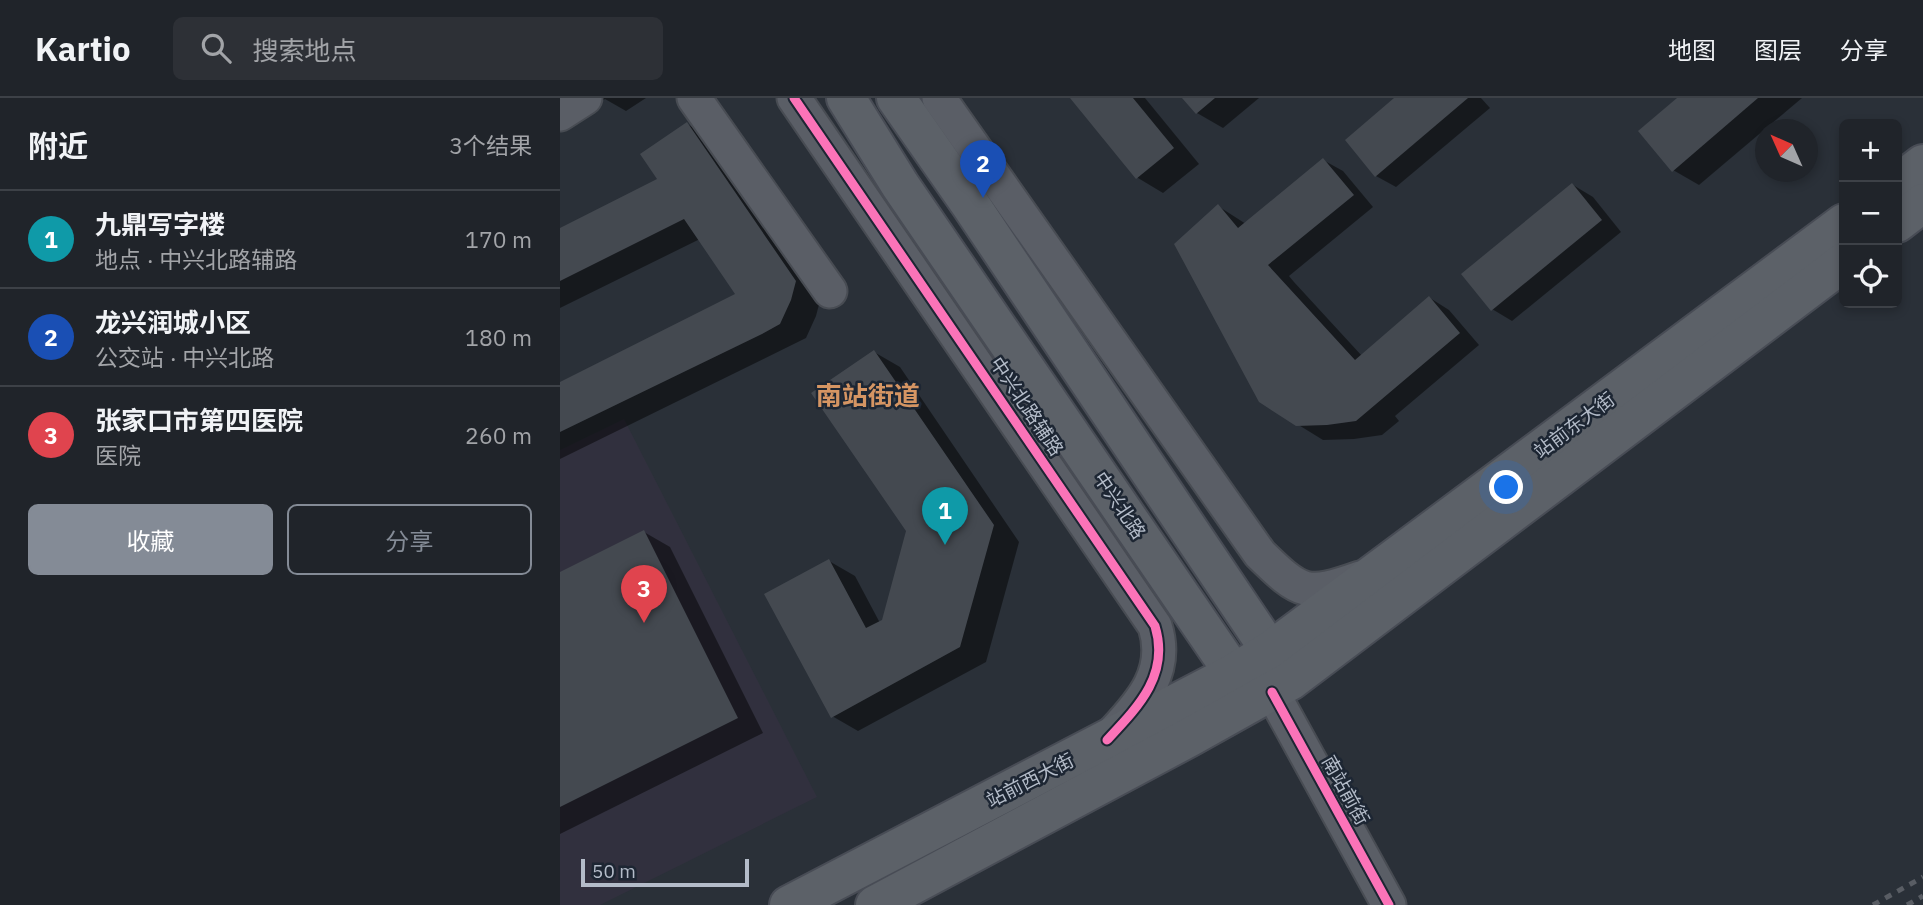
<!DOCTYPE html>
<html lang="zh">
<head>
<meta charset="utf-8">
<style>
	:root { --surface:#20242a; --page:#2d3036; --text:#f1f3f6; --muted:#a2a4a8; --line:#3d4147; --accent:#848b96 }
	body { margin:0; font-family:"IBM Plex Sans","Noto Sans SC",sans-serif; background:var(--page); color:var(--text) }
	.controls { position:absolute; right:21px; top:21px; display:grid; overflow:hidden; border-radius:10px; box-shadow:0 4px 10px #0003 }
	.controls button { width:63px; height:63px; display:grid; place-items:center; padding:0; border:0; border-bottom:2px solid var(--line); background:var(--surface); color:var(--text); font:35px sans-serif }
	.compass { position:absolute; left:1195px; top:21px; width:63px; height:63px; border-radius:50%; background:var(--surface); box-shadow:0 4px 10px #0003; rotate:315deg }
	.scale { position:absolute; left:21px; bottom:18px; width:168px; box-sizing:border-box; padding-left:7px; border:4px solid #b4bcc9; border-top:0; font-size:19px; line-height:24px; white-space:nowrap; color:#b4bcc9; -webkit-text-stroke:5px #1d2633; paint-order:stroke }
	.you { position:absolute; left:947px; top:390px; width:24px; height:24px; margin:-18px; border:5px solid #fff; border-radius:50%; background:#1a73e8; box-shadow:0 0 0 10px #1a73e833 }
	.badge { display:grid; place-items:center; width:46px; height:46px; border-radius:50%; background:var(--accent); color:#fff; font-size:23px; font-weight:700 }
	.pin { position:absolute; translate:-50% -58px; filter:drop-shadow(0 2px 4px #0008) }
	.pin::after { content:''; position:absolute; top:37px; width:24px; height:21px; background:inherit; clip-path:polygon(0 0,100% 0,50% 100%) }
	.list { margin:0; padding:0; list-style:none }
	h2 { display:flex; justify-content:space-between; align-items:center; height:91px; margin:0; padding:0 28px; font-size:30px }
	h2 small { font-size:23px; font-weight:400; color:var(--muted) }
	.list li { display:grid; grid-template-columns:46px 1fr auto; gap:21px; align-items:center; box-sizing:border-box; height:98px; padding:0 28px; border-top:2px solid var(--line) }
	.list b { display:block; font-size:26px; white-space:nowrap }
	.list p { margin:0; font-size:23px; white-space:nowrap; color:var(--muted) }
	.list em { font-size:23px; font-style:normal; color:var(--muted) }
	.actions { display:flex; gap:14px; padding:21px 28px }
	.actions a { flex:1; padding:16px 0; border:2px solid var(--accent); border-radius:10px; text-align:center; font-size:24px; color:var(--accent) }
	.actions .main { background:var(--accent); color:#fff }
	.icon { flex:none; width:38px; height:38px; fill:none; stroke:currentColor; stroke-width:2; stroke-linecap:round; stroke-linejoin:round }
	.map { position:relative; flex:none; width:1363px; height:807px; overflow:hidden }
	header { display:flex; align-items:center; gap:42px; box-sizing:border-box; height:98px; padding:0 35px; background:var(--surface); border-bottom:2px solid var(--line) }
	header strong { font-size:33px }
	nav { display:flex; gap:38px; margin-inline-start:auto; font-size:24px }
	.search { width:490px; height:63px; background:var(--page); display:flex; align-items:center; gap:18px; box-sizing:border-box; padding:0 24px; border-radius:10px; color:var(--muted); font-size:26px }
	main { display:flex }
	aside { flex:1; background:var(--surface) }
	.map>svg:first-child { display:block }
	.medical { fill:#31303e }
	.shadow { fill:#0007 }
	.building { fill:#444950 }
	.lines { fill:none; stroke-linecap:round; stroke-linejoin:round }
	.minor-casing { stroke:#484c53; stroke-width:37 }
	.major-casing { stroke:#484c55; stroke-width:42 }
	.minor { stroke:#5a5e66; stroke-width:33 }
	.major { stroke:#5c6168; stroke-width:38 }
	.rail { stroke:#595d64; stroke-width:5; stroke-dasharray:7 7; stroke-linecap:butt }
	.cycleway-casing { stroke:#1d2633; stroke-width:13 }
	.cycleway { stroke:#fb73b8; stroke-width:9 }
	.labels { text-anchor:middle; stroke-width:5; stroke-linejoin:round; paint-order:stroke }
	.street-label { font-size:19px; fill:#b4bcc9; stroke:#1d2633 }
	.district-label { font-size:26px; font-weight:bold; fill:#d59563; stroke:#1d2633 }
</style>
</head>
<body>
<header>
<strong>Kartio</strong>
<div class="search"><svg class="icon" aria-label="search" viewBox="0 0 24 24"><circle cx="10" cy="10" r="6"/><path d="M15 15l6 6"/></svg>搜索地点</div>
<nav><a>地图</a><a>图层</a><a>分享</a></nav>
</header>
<main>
<aside>
<h2>附近<small>3个结果</small></h2>
<ul class="list">
<li><span class="badge" style="background:#0f9aa8">1</span><div><b>九鼎写字楼</b><p>地点 · 中兴北路辅路</p></div><em>170 m</em></li>
<li><span class="badge" style="background:#1a4fb4">2</span><div><b>龙兴润城小区</b><p>公交站 · 中兴北路</p></div><em>180 m</em></li>
<li><span class="badge" style="background:#e0444e">3</span><div><b>张家口市第四医院</b><p>医院</p></div><em>260 m</em></li>
</ul>
<div class="actions"><a class="main">收藏</a><a>分享</a></div>
</aside>
<div class="map">
<svg width="1363" height="807" viewBox="0 0 1363 807">
	<rect width="100%" height="100%" fill="#2a3038"/>
	<polygon class="medical" points="64,321 257,699 40,807 0,807 0,352"/>
	<g class="shadow">
		<polygon points="0,0 86,0 66,13 45,1 0,30"/>
		<polygon points="513,0 585,0 639,66 603,95 578,80"/>
		<polygon points="624,0 699,0 663,30 637,15"/>
		<polygon points="837,0 921,0 930,10 836,89 816,78"/>
		<polygon points="1120,0 1242,0 1139,87 1113,72"/>
		<polygon points="127,26 153,41 261,199 256,218 246,240 0,361 0,285 178,196 140,141 0,210 0,132 99,81"/>
		<polygon points="763,62 783,73 813,109 729,178 734,184 802,258 870,200 889,212 919,247 835,318 839,323 822,337 794,341 763,342 737,326 658,108 686,126"/>
		<polygon points="1013,87 1033,99 1061,134 952,223 932,211"/>
		<polygon points="314,254 340,269 459,444 426,564 298,633 272,618 269,463 295,478 320,525 324,523 348,433"/>
		<polygon points="84,434 110,449 203,635 0,736 0,476"/>
	</g>
	<g class="building">
		<polygon points="510,0 573,0 614,50 576,81"/>
		<polygon points="622,0 655,0 636,16"/>
		<polygon points="834,0 908,0 815,79 785,42"/>
		<polygon points="1117,0 1198,0 1112,74 1078,33"/>
		<polygon points="127,24 236,183 231,202 220,226 202,236 0,334 0,284 175,196 124,121 0,183 0,130 97,81 80,56"/>
		<polygon points="763,60 794,97 708,167 795,262 869,198 900,235 796,323 767,327 736,328 699,304 614,146 658,106 678,130"/>
		<polygon points="1012,85 1042,122 931,213 901,176"/>
		<polygon points="314,252 434,427 400,549 271,620 204,496 269,461 306,530 322,522 346,433 251,295"/>
		<polygon points="84,432 178,620 0,709 0,474"/>
	</g>
	<g class="lines">
		<defs>
			<g id="minor">
				<polyline points="134,0 270,193"/>
				<path d="M234,0l361,528c14,45 -12,75 -41,106"/>
				<path d="M379,0l321,456c41,40 46,43 100,24"/>
				<polyline points="0,16 25,0"/>
				<polyline points="712,594 829,807"/>
			</g>
			<g id="major">
				<polyline points="286,0 340,87 688,596"/>
				<polyline points="336,0 410,106 725,575"/>
				<polyline points="1337,86 1363,66"/>
				<polyline points="1337,125 1363,105"/>
				<polyline points="229,807 674,575 710,553 1284,125"/>
				<polyline points="315,807 630,639 730,583 1284,164"/>
			</g>
		</defs>
		<use href="#minor" class="minor-casing"/>
		<use href="#major" class="major-casing"/>
		<use href="#minor" class="minor"/>
		<use href="#major" class="major"/>
		<g class="rail">
			<polyline points="1313,807 1363,779"/>
			<polyline points="1347,807 1363,798"/>
		</g>
		<defs>
			<g id="cycleway">
				<path d="M234,0l361,528c15,49 -17,81 -48,114"/>
				<polyline points="712,594 829,807"/>
			</g>
		</defs>
		<use href="#cycleway" class="cycleway-casing"/>
		<use href="#cycleway" class="cycleway"/>
	</g>
	<g class="labels">
		<g class="street-label">
			<text transform="translate(467 308) rotate(56)" y="7">中兴北路辅路</text>
			<text transform="translate(1014 327) rotate(-37)" y="7">站前东大街</text>
			<text transform="translate(560 407) rotate(56)" y="7">中兴北路</text>
			<text transform="translate(470 682) rotate(-27)" y="7">站前西大街</text>
			<text transform="translate(786 692) rotate(61)" y="7">南站前街</text>
		</g>
		<g class="district-label">
			<text x="308" y="307">南站街道</text>
		</g>
	</g>
</svg>
<div class="controls">
<button>+</button>
<button>−</button>
<button><svg class="icon" aria-label="locate" viewBox="0 0 24 24"><circle cx="12" cy="12" r="6"/><path d="M12 2v4M12 18v4M2 12h4M18 12h4"/></svg></button>
</div>
<svg class="compass" viewBox="-18 -18 36 36"><path d="M0-13l5 13h-10z" fill="#e53935"/><path d="M0 13l5-13h-10z" fill="#a2a4a8"/></svg>
<div class="scale">50 m</div>
<div class="you"></div>
<div class="pin badge" style="left:385px;top:447px;background:#0f9aa8">1</div>
<div class="pin badge" style="left:423px;top:100px;background:#1a4fb4">2</div>
<div class="pin badge" style="left:84px;top:525px;background:#e0444e">3</div>
</div>
</main>
</body>
</html>
